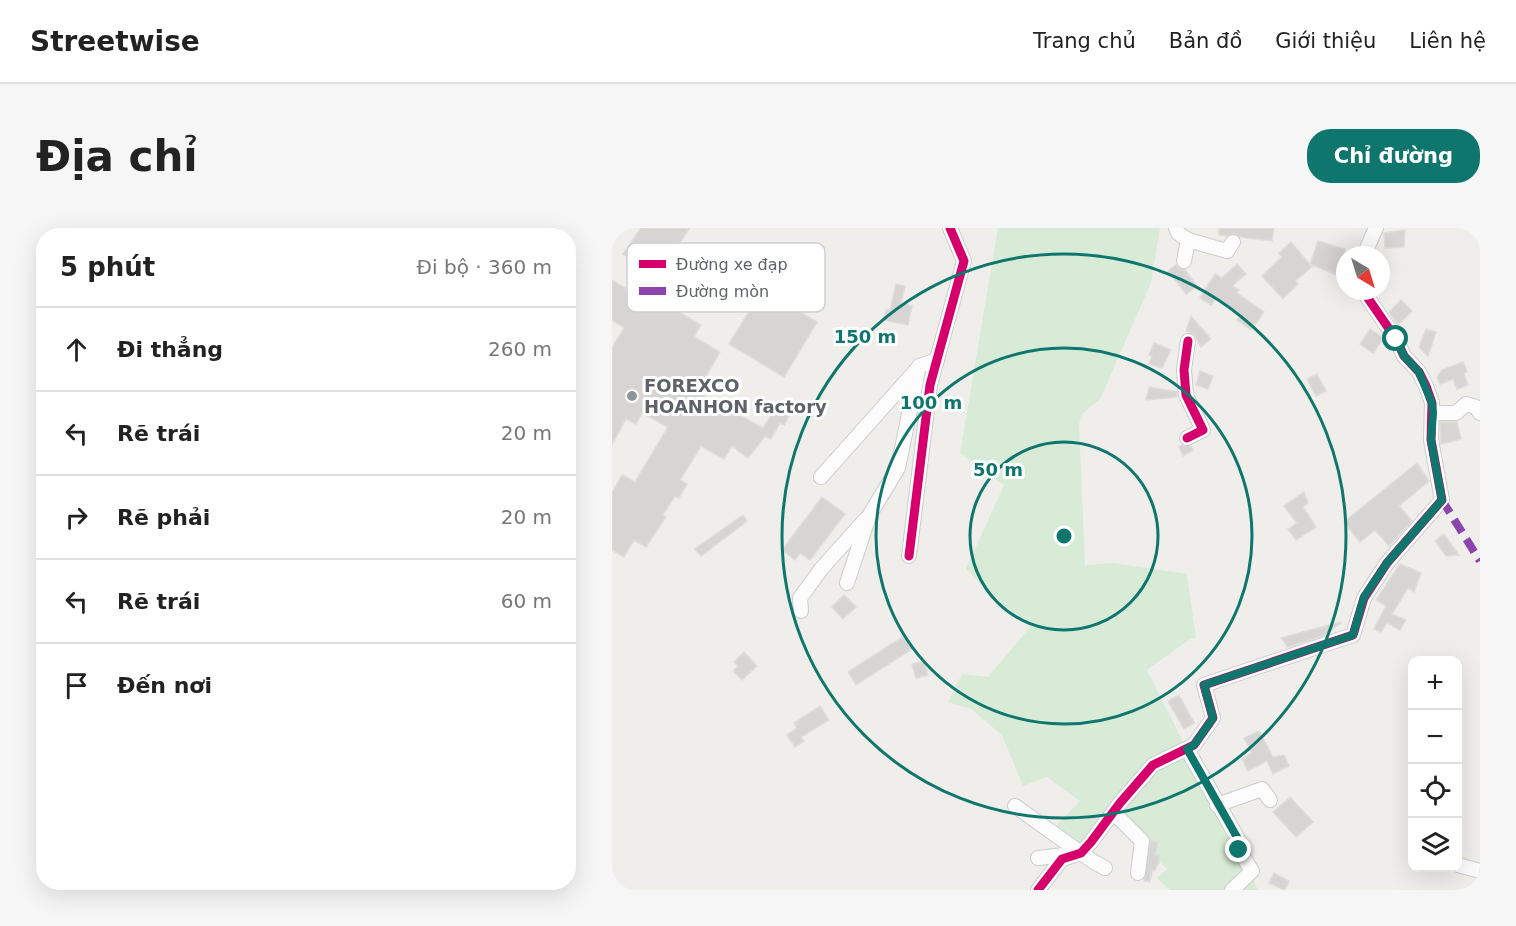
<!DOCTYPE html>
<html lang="vi">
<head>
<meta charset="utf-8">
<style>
	:root { --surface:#fff; --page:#f6f6f6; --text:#222; --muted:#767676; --line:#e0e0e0; --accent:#0f766e }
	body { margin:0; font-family:"DejaVu Sans",sans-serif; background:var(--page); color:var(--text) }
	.controls { position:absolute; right:18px; bottom:18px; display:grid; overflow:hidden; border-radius:12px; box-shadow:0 6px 24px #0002 }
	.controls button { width:54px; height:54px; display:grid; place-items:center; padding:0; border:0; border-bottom:2px solid var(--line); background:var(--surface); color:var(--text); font:30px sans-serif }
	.compass { position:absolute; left:724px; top:18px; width:54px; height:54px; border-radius:50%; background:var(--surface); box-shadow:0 6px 24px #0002; rotate:142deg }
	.stop { position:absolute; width:18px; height:18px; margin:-14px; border:4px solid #0f766e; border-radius:50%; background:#fff }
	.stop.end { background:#0f766e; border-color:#fff; box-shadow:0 2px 6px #0008 }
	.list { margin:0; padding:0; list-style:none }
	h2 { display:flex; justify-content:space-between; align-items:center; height:78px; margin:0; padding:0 24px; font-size:26px }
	h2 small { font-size:20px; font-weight:400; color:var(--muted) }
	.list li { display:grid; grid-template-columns:39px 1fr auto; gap:18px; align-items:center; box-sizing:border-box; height:84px; padding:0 24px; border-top:2px solid var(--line) }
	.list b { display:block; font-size:22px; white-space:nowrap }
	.list em { font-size:20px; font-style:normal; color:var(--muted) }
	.icon { flex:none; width:33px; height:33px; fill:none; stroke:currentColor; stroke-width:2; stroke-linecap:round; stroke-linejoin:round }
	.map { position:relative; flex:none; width:868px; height:662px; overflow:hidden; border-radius:24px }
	header { display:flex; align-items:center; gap:36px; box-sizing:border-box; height:84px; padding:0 30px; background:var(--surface); border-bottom:2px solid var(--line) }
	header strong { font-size:28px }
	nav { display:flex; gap:33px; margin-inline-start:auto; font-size:21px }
	.intro { display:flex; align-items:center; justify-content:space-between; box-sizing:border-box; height:144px; padding:0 36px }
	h1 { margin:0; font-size:42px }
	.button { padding:15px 27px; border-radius:24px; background:var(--accent); color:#fff; font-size:21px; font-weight:700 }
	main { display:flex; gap:36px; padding:0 36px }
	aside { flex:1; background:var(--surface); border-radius:24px; box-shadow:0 6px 24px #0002 }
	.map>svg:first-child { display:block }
	.green { fill:#d8ebd6 }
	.building { fill:#d6d5d3; stroke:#deddd9; stroke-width:1.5 }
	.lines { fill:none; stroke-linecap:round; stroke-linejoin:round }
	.minor-casing { stroke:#cbcccc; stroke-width:16 }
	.minor { stroke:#fdfcfc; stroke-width:14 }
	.quiet { stroke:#8e44ad; stroke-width:8; stroke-dasharray:15 8; stroke-linecap:butt }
	.cycleway-casing { stroke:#fff; stroke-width:13 }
	.cycleway { stroke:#d6006c; stroke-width:9 }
	.route { stroke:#0f766e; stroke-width:8 }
	.ring { fill:none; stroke:#0f766e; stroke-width:3 }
	.poi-dot { fill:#919496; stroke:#fff; stroke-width:2 }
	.labels { text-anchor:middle; stroke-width:6; stroke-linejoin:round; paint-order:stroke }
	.poi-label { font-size:18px; font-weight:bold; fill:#5f6368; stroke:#fff; text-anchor:start }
	.key { fill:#fff; stroke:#cfd0d2; stroke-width:1.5 }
	.key-label { font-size:16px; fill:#5f6368 }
	.centre { fill:#0f766e; stroke:#fff; stroke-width:3 }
	.ring-label { font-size:18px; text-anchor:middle; font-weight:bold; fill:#0f766e; stroke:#fff; stroke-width:6; stroke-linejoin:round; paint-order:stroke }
</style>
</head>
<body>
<header>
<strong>Streetwise</strong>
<nav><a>Trang chủ</a><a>Bản đồ</a><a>Giới thiệu</a><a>Liên hệ</a></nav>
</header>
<div class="intro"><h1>Địa chỉ</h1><a class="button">Chỉ đường</a></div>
<main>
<aside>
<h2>5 phút<small>Đi bộ · 360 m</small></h2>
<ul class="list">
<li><svg class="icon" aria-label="ahead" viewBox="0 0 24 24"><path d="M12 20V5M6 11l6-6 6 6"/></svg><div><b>Đi thẳng</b></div><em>260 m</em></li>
<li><svg class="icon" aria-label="left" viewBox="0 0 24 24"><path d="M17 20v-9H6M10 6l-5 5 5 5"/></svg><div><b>Rẽ trái</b></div><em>20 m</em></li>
<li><svg class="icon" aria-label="right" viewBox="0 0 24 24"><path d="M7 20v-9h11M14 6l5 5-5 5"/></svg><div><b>Rẽ phải</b></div><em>20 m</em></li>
<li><svg class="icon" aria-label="left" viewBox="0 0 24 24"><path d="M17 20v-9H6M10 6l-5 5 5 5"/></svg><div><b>Rẽ trái</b></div><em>60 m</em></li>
<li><svg class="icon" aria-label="arrive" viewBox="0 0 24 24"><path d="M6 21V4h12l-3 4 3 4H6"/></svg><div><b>Đến nơi</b></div></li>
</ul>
</aside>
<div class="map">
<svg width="868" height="662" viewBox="0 0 868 662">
	<rect width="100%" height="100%" fill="#efeeea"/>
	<polygon class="green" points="386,0 548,0 539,55 488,171 469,187 467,197 473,337 502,335 575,346 584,410 578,411 535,442 646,662 558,662 545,650 555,641 526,612 495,594 468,625 441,601 468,573 435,549 411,558 390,507 359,481 336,474 350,446 376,449 419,398 395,382 354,341 392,257 348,225"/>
	<g class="building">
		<polygon points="29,0 78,0 44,48 11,26"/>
		<polygon points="607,0 662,0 660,13 628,9 622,5 615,8 607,7"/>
		<polygon points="793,2 792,19 773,20 772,5"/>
		<polygon points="706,13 733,21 733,43 730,49 698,36"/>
		<polygon points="679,14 700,39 683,53 686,56 671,71 650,48 670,29 667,25"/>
		<polygon points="171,28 207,51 197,69 199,70 190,85 205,94 172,149 117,116"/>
		<polygon points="625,36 634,46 620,58 627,62 625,65 652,84 639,102 625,92 629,87 604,70 599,77 588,70 603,46 610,50"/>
		<polygon points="564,37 567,40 573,42 585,58 574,66 556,43"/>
		<polygon points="0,52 29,70 33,64 89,97 82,109 108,124 85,164 151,200 163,181 177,188 172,197 168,195 159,211 153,208 136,230 120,218 112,231 89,218 68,252 75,256 67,270 63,268 51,287 54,289 34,319 22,312 12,329 0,322 0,265 10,247 23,254 56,199 30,185 24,196 14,191 0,217 0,120 12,100 0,92"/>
		<polygon points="284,56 293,58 289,75 300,78 296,97 272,92 274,82 278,82"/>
		<polygon points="789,72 800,83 786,97 777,84"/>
		<polygon points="579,88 599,111 589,119 582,106 574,103"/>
		<polygon points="758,101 772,110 761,125 748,116"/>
		<polygon points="814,101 824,104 816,128 807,119"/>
		<polygon points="542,115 559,122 550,140 537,136 540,128 537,127"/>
		<polygon points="851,134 855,144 852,146 856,157 845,161 841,151 828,156 825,149 830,142"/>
		<polygon points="588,143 601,148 596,161 584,157"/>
		<polygon points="705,146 714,163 704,168 695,151"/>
		<polygon points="537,159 565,164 565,169 534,172"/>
		<polygon points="828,194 845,194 849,211 829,216"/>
		<polygon points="570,217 579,218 581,222 571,228 567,219"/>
		<polygon points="805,235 817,253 787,278 800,293 777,318 763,302 748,314 732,294"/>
		<polygon points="692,264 696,275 691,279 704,299 684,312 676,301 685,295 672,278"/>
		<polygon points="210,269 233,286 198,332 188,325 183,332 170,322"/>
		<polygon points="131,287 135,293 89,328 83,321"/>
		<polygon points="832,306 847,327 834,328 823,313"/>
		<polygon points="788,336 809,345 802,364 796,360 780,386 794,392 788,402 775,395 769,404 762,401 774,378 764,372"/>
		<polygon points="232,367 244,379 231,391 220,379"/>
		<polygon points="728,394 729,395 711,408 676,419 669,410"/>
		<polygon points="292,408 300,421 244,457 236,444"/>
		<polygon points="132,424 145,438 130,452 121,443 126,438 122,434"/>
		<polygon points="312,433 316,447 304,450 300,436"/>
		<polygon points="567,467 582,495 572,501 556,473"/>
		<polygon points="208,478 217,492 189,509 192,513 183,519 175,507 185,500 182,495"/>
		<polygon points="647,503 661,529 672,527 677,538 661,546 655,533 636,543 630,531 640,525 632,510"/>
		<polygon points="678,569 701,594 684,609 661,584"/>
		<polygon points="539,612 546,614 543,627 547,627 547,635 542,643 540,642 538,654 532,653"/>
		<polygon points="662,645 677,653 673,662 657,655"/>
	</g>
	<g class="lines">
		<defs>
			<g id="minor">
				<polyline points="564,0 566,5 576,12"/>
				<polyline points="752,27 764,0"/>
				<polyline points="572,33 576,12 615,23 621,14"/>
				<polyline points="821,185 844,185 854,176 864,179 868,185"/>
				<polyline points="575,210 591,202 574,167 572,142 576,113"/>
				<polyline points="209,249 306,140"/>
				<polyline points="297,328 318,157 352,33 338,0"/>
				<polyline points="235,355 257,288 286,240 307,138 325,132"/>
				<polyline points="189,383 188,370 210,340 254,291"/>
				<polyline points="575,521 630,618 627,622 640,643 620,662"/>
				<polyline points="605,577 650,561 658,572"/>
				<polyline points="403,578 469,625 426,630"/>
				<polyline points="502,585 530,613 526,645"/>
				<polyline points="469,625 482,634 493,640"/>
				<polyline points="846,637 868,643"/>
				<polyline points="426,662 450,631 469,625 479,614 508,575 541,537 582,517 601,490 592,457 741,407 752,370 775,335 830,272 819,212 820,175 814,158 807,144 792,128 784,111 751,63"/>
			</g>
		</defs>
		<use href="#minor" class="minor-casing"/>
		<use href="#minor" class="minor"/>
		<polyline class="quiet" points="830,272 868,333"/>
		<defs>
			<g id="cycleway">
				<polyline points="575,210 591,202 574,167 572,142 576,113"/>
				<polyline points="297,328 318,157 352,33 338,0"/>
				<polyline points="426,662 450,631 469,625 479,614 508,575 541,537 582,517 601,490 592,457 741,407 752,370 775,335 830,272 819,212 820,175 814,158 807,144 792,128 784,111 751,63"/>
			</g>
		</defs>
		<use href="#cycleway" class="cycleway-casing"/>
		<use href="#cycleway" class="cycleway"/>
	</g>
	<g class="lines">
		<polyline class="route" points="627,622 630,618 575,521 582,517 601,490 592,457 741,407 752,369 775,335 830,272 819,212 821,185 820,175 807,144 792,128 784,111"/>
	</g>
	<g class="ring">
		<circle cx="452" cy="308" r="94"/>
		<circle cx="452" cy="308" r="188"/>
		<circle cx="452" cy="308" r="282"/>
	</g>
	<circle class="poi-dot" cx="20" cy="168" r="6"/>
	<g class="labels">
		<g class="poi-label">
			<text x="32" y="164">FOREXCO<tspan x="32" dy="21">HOANHON factory</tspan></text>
		</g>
	</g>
	<rect x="15" y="15" width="198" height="69" rx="9" class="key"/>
	<rect x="27" y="32" width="27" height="8" fill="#d6006c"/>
	<rect x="27" y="59" width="27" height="8" fill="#8e44ad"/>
	<g class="key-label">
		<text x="64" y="42">Đường xe đạp</text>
		<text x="64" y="69">Đường mòn</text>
	</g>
	<circle cx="452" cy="308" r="9" class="centre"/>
	<g class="ring-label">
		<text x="253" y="115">150 m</text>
		<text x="319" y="181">100 m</text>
		<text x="386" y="248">50 m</text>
	</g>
</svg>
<div class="controls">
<button>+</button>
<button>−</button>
<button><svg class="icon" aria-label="locate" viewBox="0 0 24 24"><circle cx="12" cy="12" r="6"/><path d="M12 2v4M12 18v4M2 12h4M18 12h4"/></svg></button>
<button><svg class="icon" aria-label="layers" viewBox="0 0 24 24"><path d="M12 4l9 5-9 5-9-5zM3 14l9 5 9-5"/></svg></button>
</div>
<svg class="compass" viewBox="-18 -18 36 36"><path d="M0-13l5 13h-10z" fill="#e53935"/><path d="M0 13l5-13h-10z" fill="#767676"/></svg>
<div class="stop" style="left:784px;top:111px"></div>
<div class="stop end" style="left:627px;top:622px"></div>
</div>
</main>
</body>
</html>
